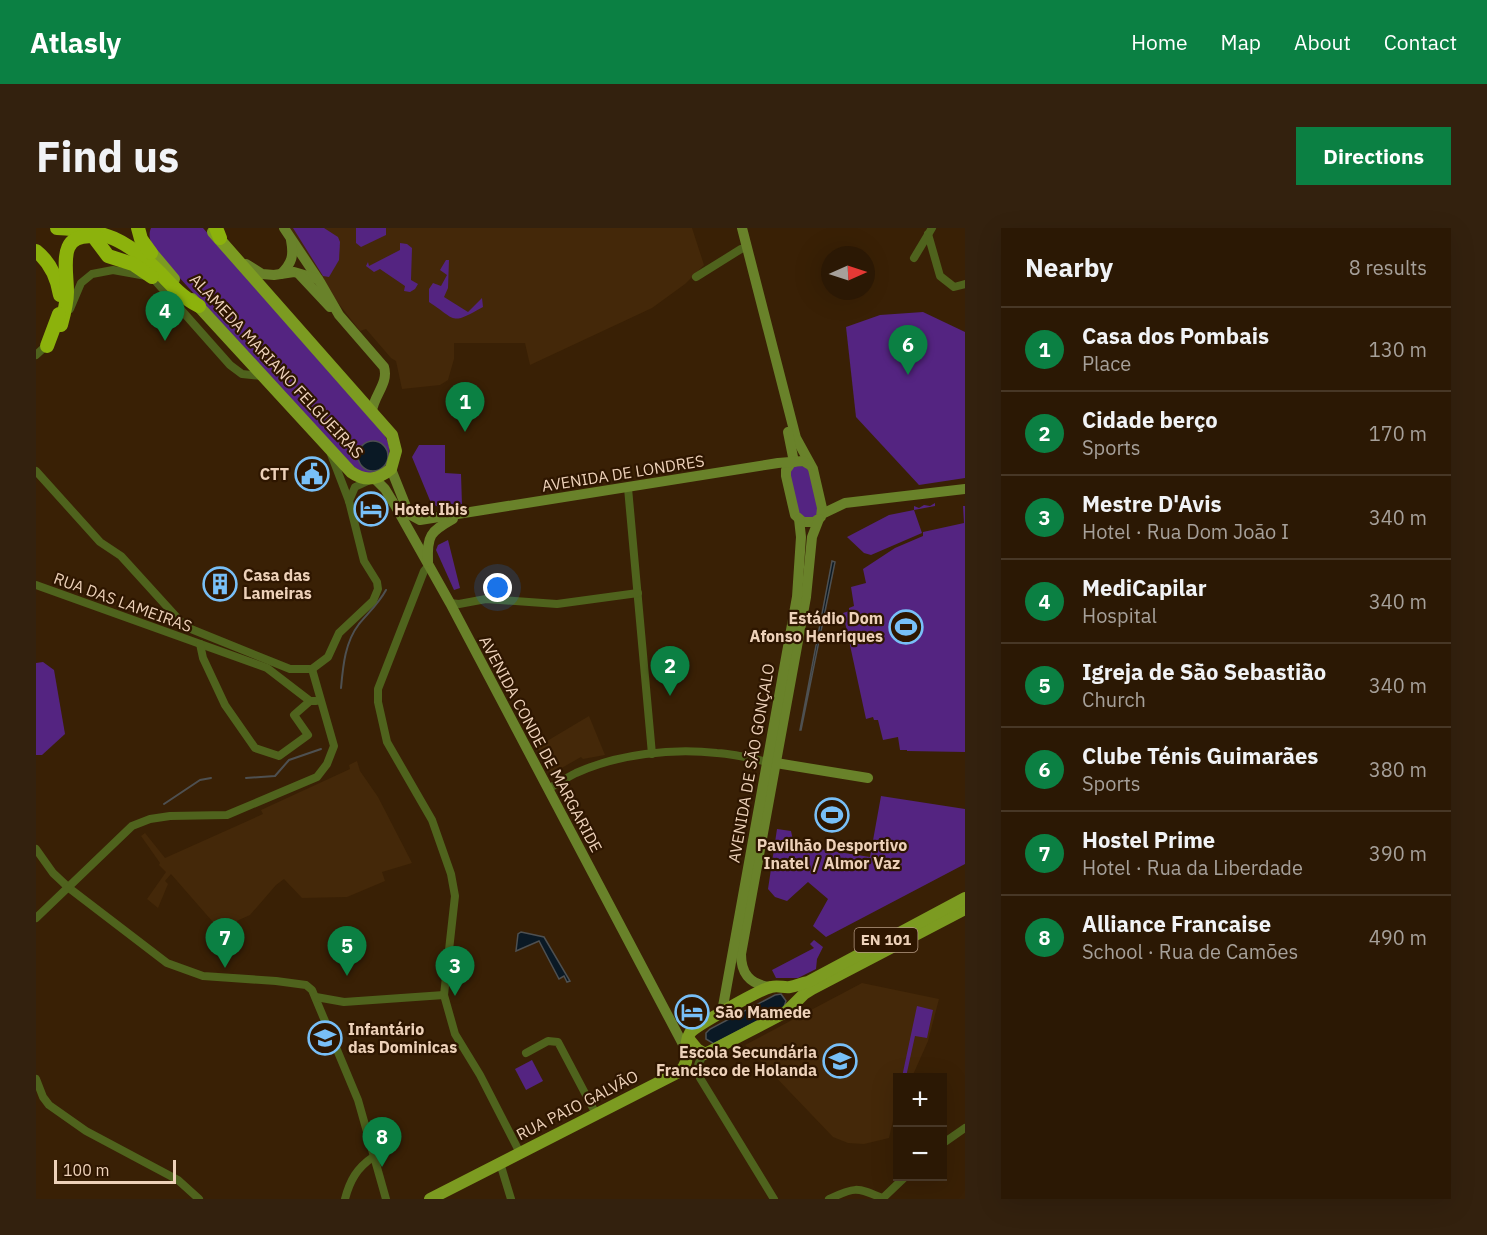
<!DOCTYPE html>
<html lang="en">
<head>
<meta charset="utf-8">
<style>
	:root { --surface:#2b1804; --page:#33210e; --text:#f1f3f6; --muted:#a6a09a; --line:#473726; --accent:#0b8043 }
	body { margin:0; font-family:"IBM Plex Sans",sans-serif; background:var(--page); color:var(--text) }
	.controls { position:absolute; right:18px; bottom:18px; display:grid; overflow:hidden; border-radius:0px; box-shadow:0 6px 24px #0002 }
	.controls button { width:54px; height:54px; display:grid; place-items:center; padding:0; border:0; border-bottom:2px solid var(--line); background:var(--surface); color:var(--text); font:30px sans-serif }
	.compass { position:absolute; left:785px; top:18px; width:54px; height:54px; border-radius:50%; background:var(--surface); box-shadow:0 6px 24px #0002; rotate:87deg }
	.scale { position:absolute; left:18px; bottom:15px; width:122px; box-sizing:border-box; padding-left:6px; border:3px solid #edd1b9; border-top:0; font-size:16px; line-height:21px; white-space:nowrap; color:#edd1b9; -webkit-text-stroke:4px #2e1600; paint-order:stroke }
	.you { position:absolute; left:462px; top:360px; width:21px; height:21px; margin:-15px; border:4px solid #fff; border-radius:50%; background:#1a73e8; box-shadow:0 0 0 9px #1a73e833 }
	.badge { display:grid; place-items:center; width:39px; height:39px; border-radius:50%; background:var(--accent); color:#fff; font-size:20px; font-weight:700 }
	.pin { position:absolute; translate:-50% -50px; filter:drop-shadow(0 2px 3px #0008) }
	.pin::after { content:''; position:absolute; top:32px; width:21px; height:18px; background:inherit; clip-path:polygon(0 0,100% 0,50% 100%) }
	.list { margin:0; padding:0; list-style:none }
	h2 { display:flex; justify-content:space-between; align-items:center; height:78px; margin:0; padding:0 24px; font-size:26px }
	h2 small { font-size:20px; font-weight:400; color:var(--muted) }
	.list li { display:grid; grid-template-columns:39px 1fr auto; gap:18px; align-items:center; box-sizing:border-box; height:84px; padding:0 24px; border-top:2px solid var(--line) }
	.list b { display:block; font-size:22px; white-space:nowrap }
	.list p { margin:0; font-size:20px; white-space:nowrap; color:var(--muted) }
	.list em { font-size:20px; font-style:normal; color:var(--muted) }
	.map { position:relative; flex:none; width:929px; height:971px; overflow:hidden; border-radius:0px }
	header { display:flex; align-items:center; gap:36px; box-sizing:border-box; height:84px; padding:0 30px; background:var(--accent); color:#fff }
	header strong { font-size:28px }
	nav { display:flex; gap:33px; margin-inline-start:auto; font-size:21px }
	.intro { display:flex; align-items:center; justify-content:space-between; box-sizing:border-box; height:144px; padding:0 36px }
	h1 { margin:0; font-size:42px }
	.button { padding:15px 27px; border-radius:0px; background:var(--accent); color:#fff; font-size:21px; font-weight:700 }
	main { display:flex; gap:36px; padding:0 36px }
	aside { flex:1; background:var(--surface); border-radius:0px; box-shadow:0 6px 24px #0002 }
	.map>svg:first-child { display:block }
	.built { fill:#442809 }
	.green { fill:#542481 }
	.water { fill:#0a1925; stroke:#4e5051; stroke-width:1.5 }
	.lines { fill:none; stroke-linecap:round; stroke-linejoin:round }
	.stream { stroke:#4e5051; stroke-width:2 }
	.street { stroke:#4f631d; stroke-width:8 }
	.secondary { stroke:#69822a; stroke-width:10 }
	.primary { stroke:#7c9b21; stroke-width:12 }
	.highway { stroke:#8cb20c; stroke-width:14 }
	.labels { text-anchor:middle; stroke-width:4.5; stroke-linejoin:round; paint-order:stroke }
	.shield { fill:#2e1600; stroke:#b49982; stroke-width:1.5 }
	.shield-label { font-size:15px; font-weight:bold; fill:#edd1b9 }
	.street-label { font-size:16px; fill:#edd1b9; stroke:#2e1600 }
	.poi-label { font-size:16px; font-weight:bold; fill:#edd1b9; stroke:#2e1600; text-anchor:start }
</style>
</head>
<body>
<header>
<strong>Atlasly</strong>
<nav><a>Home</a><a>Map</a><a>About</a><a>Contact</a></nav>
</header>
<div class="intro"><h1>Find us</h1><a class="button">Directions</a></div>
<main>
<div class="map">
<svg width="929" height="971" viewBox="0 0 929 971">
	<rect width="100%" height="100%" fill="#392005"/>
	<g class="built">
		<polygon points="254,0 656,0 668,37 649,56 616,80 494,137 489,115 418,115 418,131 412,152 404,157 366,161 360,133 355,130 330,101 324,103 299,71"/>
		<polygon points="553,488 569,527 547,531 545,529 515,546 501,519"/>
		<polygon points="321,533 324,543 342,569 376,635 346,644 349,653 311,669 266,670 248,651 240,657 214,687 183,701 135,646 129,653 132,656 122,680 111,671 130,644 123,637 124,635 105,608 109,605 129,630 227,586 225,582 314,541 313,537"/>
		<polygon points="826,755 903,771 892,813 876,849 862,850 861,884 858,888 853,910 828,916 812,915 797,909 709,817"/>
	</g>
	<g class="green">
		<path d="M115,0h52l180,205c10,13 9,32 -8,39 -2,1 -8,2 -10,2 -5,-2 -12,-7 -16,-10l-192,-211c-5,-8 -10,-16 -6,-25z"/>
		<polygon points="257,0 288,0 302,9 304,14 303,32 293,49 287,48"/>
		<polygon points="320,0 350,0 350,7 325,19 320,15"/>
		<polygon points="364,15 371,16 376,20 375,52 382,56 379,61 374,64 368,63 369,58 344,41 338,44 330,38 332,34 333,38 364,22"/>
		<path d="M410,32h3l-1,28 -4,9 24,15 14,-14 1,9c-33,18 -25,14 -54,-5v-13l4,-6 8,3 6,-11 -7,-5z"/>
		<polygon points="887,84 929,104 929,250 883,257 820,189 810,99 844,87"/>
		<polygon points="383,217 409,217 409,245 425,246 426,277 404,280 395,275 376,229"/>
		<polygon points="757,237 773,239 785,281 780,290 763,289 752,246"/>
		<polygon points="899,275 899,278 878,282 886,305 835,327 828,325 811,309 853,287 878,282 878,278 883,280 888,277 894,278"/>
		<polygon points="927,278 929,278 929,524 871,523 871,522 864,522 862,509 847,512 842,492 838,492 837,489 830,491 807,385 813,383 813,380 818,378 815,359 830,355 827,341 859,320 887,308 887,304 928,295"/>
		<polygon points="412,312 424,360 418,362 400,322 402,317"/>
		<polygon points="7,434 18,442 29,506 6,527 0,527 0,435"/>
		<polygon points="845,568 929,581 929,636 790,709 777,698 792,671 772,654 751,673 739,669 732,661 741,601 755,603 758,617 834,629"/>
		<polygon points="778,712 787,719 781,731 780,741 762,750 740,750 736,742 778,720 774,716"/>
		<polygon points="881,778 897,782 891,810 879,808 870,849 866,849"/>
		<polygon points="496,832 507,853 490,862 479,841"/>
	</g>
	<g class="water">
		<circle cx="337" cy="228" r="15"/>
		<polygon points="796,333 799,334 765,502 764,502"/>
		<polygon points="485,704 508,709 534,753 531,754 528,748 523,751 503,713 480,723 482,706"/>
		<polygon points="745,766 750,773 748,779 678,816 670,811 670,805 674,801 739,767"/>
	</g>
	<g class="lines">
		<g class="stream">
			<path d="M305,460c2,-22 4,-46 18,-64 10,-12 20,-21 27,-34"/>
			<polyline points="210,550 239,548 253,532 285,521"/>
			<polyline points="128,576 164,552 175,550"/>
		</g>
		<g class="street">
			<polyline points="892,6 904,48 918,59 929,56"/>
			<polyline points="878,30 896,0"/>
			<polyline points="660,49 705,21"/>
			<polyline points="34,81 45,55 56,46 77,42 116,49 194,137 206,146 226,148"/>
			<polyline points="0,127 12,116"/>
			<polyline points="0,243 64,314 85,328 145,394 155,401 254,441 276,441"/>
			<polyline points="592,260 616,526"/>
			<polyline points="313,273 319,259 334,252"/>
			<polyline points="393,337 388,343 342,461 342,474 351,514 396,592 415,646 419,668 408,767 419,806 444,847 484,925"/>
			<polyline points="0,357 231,440 274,473"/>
			<polyline points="414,375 423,376 450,371 521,376 602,365"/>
			<polyline points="164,416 167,430 189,477 219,520 243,528 272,507 258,487 274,473 280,473"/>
			<polyline points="276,441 292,429 303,405 337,373 342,361 341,354 328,333 313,273 295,226"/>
			<path d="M512,561c9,-5 18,-11 28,-16 42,-19 96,-25 141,-20 19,1 37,6 55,10"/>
			<polyline points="0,621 17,645 33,660 131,735 167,748 240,753 270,757 276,762 322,872 350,971"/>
			<polyline points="0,690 96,598 114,591 134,588 191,587 281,549 291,536 298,518 276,441"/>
			<polyline points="280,769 308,774 408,767"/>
			<polyline points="490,825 512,813 522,814 560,886"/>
			<path d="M669,826c-7,8 -10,14 -5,24l74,121"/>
			<polyline points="0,851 7,869 13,877 50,903 142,952 163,971"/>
			<polyline points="906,916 929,900"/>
			<polyline points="464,935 475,971"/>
			<path d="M309,971c5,-19 12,-31 28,-42"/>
			<path d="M793,971c25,-12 28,-12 53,-1"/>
			<polyline points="846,971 870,948"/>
		</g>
		<g class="secondary">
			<path d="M248,0l36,54 19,33 45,52c5,16 -10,28 -12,44"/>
			<polyline points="706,0 760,210 777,241 786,280 785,289 778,294 767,294 759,287 750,248 750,242 755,235"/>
			<polyline points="210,36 226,46 238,47 258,44 282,51"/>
			<path d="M245,46c11,-11 13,-18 10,-34"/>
			<polyline points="264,47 294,79"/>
			<polyline points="752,204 758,234"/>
			<polyline points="355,241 373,286 384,292 742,235 767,233 774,237"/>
			<polyline points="338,250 349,261 360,279 414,375 650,822"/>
			<polyline points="786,286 809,275 929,261"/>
			<path d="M392,334c-1,-27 2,-30 25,-43"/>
			<polyline points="740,535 832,550"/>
			<path d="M733,759c-19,-3 -28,-13 -28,-33l65,-357 6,-60 7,-18"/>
			<polyline points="686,784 761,369 765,309 763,291"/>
		</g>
		<g class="primary">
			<polyline points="111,19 138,51"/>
			<path d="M156,71l159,173c14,10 27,8 40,-3l5,-18 -4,-16 -179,-203"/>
			<polyline points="652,810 661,821 669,826 750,784 768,766 776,761 929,681"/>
			<path d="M394,971l249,-127c15,-13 2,-24 11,-39 5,-7 71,-44 81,-46 7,-2 13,1 19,0 6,-1 12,-4 18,-5l157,-84"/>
		</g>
		<g class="highway">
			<path d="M21,0c48,2 69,11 103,45 12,13 23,25 39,33"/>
			<polyline points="102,0 105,11 115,25"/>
			<polyline points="180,0 184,10"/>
			<polyline points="60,12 72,28 97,36 116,49"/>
			<path d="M0,23c14,11 21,26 24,44"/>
			<path d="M25,97c3,-11 6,-22 6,-33 0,-25 -11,-61 30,-55"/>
			<polyline points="11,118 23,86"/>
		</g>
	</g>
	<defs>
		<symbol id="civic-ring" viewBox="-11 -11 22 22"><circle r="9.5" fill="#2e1600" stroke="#78bff7" stroke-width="1.5"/><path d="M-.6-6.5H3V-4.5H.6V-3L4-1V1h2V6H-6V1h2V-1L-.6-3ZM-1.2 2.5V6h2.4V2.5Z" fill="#78bff7"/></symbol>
		<symbol id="hotel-ring" viewBox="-11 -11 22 22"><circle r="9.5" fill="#2e1600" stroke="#78bff7" stroke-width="1.5"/><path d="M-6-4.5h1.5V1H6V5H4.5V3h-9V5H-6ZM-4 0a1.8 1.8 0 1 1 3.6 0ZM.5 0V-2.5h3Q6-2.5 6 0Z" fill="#78bff7"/></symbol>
		<symbol id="building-ring" viewBox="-11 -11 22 22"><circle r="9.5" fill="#2e1600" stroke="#78bff7" stroke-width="1.5"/><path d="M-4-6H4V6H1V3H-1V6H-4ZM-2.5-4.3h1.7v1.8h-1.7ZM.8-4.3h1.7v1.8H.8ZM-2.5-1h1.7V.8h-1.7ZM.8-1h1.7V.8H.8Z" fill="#78bff7"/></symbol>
		<symbol id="stadium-ring" viewBox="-11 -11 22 22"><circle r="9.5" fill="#2e1600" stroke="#78bff7" stroke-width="1.5"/><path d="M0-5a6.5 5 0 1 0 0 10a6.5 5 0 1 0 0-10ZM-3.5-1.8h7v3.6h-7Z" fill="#78bff7"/></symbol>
		<symbol id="school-ring" viewBox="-11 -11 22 22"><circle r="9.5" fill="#2e1600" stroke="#78bff7" stroke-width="1.5"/><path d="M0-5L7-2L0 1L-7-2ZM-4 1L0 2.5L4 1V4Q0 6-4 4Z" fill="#78bff7"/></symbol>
	</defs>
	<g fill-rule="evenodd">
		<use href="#civic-ring" x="257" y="227" width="38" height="38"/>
		<use href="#hotel-ring" x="316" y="262" width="38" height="38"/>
		<use href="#building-ring" x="165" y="337" width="38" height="38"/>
		<use href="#stadium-ring" x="851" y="380" width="38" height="38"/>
		<use href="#stadium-ring" x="777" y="568" width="38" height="38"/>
		<use href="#hotel-ring" x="637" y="765" width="38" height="38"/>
		<use href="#school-ring" x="270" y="791" width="38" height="38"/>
		<use href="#school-ring" x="785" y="814" width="38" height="38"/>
	</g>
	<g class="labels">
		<rect class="shield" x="818.5" y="700" width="63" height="24" rx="4.5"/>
		<g class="shield-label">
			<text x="850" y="717">EN 101</text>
		</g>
		<g class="street-label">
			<text transform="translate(241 138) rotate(47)" y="6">ALAMEDA MARIANO FELGUEIRAS</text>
			<text transform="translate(587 245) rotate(-9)" y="6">AVENIDA DE LONDRES</text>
			<text transform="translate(87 374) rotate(20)" y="6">RUA DAS LAMEIRAS</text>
			<text transform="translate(505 516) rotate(62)" y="6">AVENIDA CONDE DE MARGARIDE</text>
			<text transform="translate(715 535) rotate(-80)" y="6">AVENIDA DE SÃO GONÇALO</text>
			<text transform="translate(541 877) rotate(-27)" y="6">RUA PAIO GALVÃO</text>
		</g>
		<g class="poi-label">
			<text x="253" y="252" text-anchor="end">CTT</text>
			<text x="358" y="287">Hotel Ibis</text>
			<text x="207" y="353">Casa das<tspan x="207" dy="18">Lameiras</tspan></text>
			<text x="847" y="396" text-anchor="end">Estádio Dom<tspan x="847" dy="18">Afonso Henriques</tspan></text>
			<text x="796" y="623" text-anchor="middle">Pavilhão Desportivo<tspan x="796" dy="18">Inatel / Almor Vaz</tspan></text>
			<text x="679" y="790">São Mamede</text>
			<text x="312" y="807">Infantário<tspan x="312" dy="18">das Dominicas</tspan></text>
			<text x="781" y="830" text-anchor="end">Escola Secundária<tspan x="781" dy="18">Francisco de Holanda</tspan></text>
		</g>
	</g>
</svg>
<div class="controls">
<button>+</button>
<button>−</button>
</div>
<svg class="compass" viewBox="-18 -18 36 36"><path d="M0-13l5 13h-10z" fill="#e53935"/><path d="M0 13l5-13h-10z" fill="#a6a09a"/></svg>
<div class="scale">100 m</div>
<div class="you"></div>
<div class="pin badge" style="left:429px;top:204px">1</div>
<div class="pin badge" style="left:634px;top:468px">2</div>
<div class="pin badge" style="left:419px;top:768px">3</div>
<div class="pin badge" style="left:129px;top:113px">4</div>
<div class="pin badge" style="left:311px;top:748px">5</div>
<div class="pin badge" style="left:872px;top:147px">6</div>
<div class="pin badge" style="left:189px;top:740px">7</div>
<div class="pin badge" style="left:346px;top:939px">8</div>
</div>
<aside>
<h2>Nearby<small>8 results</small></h2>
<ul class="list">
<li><span class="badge">1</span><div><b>Casa dos Pombais</b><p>Place</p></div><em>130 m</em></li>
<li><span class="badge">2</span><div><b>Cidade berço</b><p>Sports</p></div><em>170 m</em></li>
<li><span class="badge">3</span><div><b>Mestre D'Avis</b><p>Hotel · Rua Dom João I</p></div><em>340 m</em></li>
<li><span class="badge">4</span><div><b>MediCapilar</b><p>Hospital</p></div><em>340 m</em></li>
<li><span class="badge">5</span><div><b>Igreja de São Sebastião</b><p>Church</p></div><em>340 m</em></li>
<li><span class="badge">6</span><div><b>Clube Ténis Guimarães</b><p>Sports</p></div><em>380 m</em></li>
<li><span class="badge">7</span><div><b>Hostel Prime</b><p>Hotel · Rua da Liberdade</p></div><em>390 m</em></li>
<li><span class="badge">8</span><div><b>Alliance Francaise</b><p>School · Rua de Camões</p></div><em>490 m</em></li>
</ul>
</aside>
</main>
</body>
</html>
